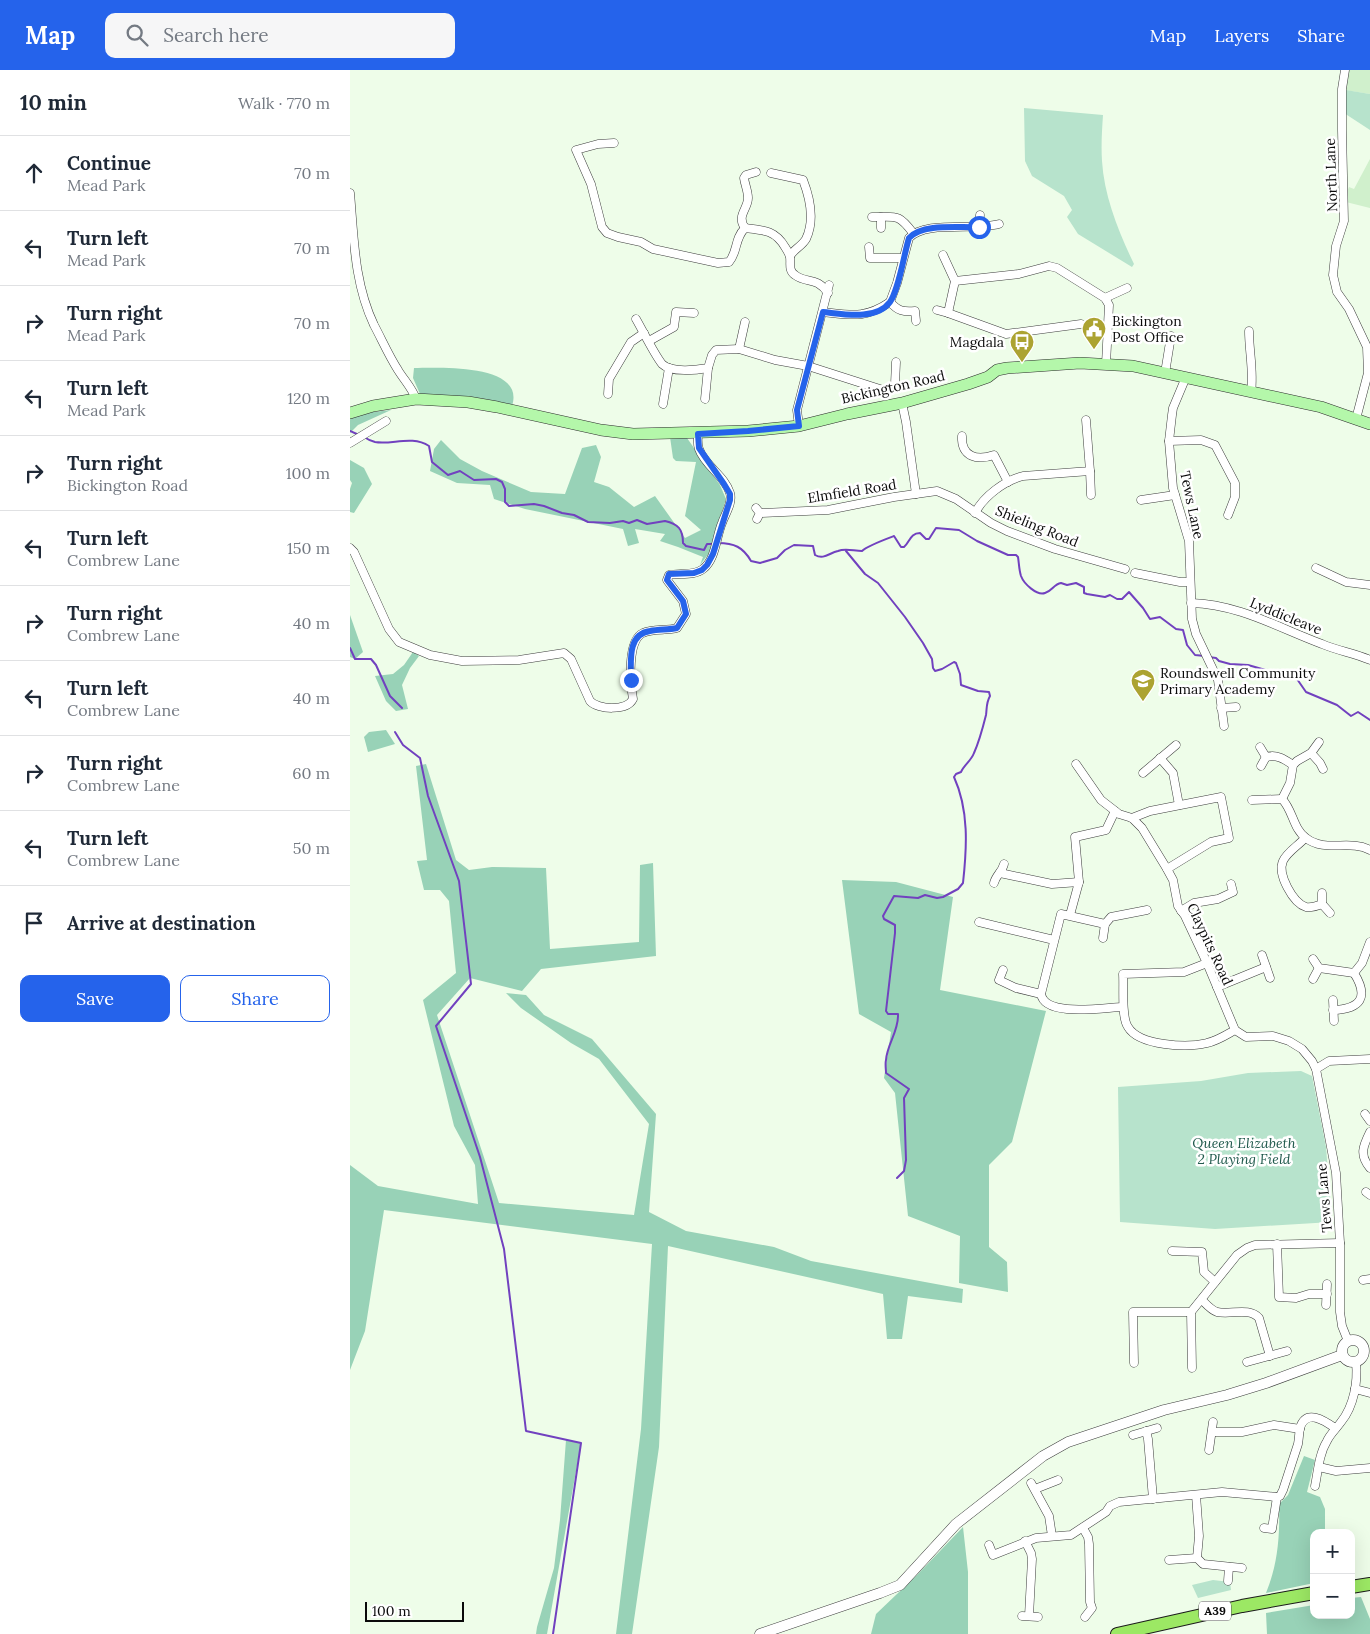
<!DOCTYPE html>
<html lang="en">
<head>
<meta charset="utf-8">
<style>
	:root { --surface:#fff; --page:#f6f6f7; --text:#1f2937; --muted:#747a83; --line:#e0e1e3; --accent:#2563eb }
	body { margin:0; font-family:Lora,serif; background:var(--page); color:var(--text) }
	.controls { position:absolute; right:15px; bottom:15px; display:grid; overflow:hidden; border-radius:10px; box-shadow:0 5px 20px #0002 }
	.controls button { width:45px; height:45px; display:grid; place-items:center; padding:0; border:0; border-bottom:1px solid var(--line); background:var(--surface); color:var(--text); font:25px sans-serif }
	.scale { position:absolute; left:15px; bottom:12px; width:99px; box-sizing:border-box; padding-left:5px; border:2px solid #0a0a0a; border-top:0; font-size:14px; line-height:18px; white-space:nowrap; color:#0a0a0a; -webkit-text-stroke:4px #fff; paint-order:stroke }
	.stop { position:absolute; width:15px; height:15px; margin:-11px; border:4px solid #2563eb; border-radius:50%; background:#fff }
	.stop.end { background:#2563eb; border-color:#fff; box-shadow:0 1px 5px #0008 }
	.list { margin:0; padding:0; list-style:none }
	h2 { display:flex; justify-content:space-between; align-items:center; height:65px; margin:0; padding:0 20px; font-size:21px }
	h2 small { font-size:16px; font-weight:400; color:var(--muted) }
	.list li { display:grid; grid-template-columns:32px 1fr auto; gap:15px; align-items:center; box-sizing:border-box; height:75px; padding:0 20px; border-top:1px solid var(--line) }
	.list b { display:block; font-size:19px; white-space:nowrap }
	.list p { margin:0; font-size:16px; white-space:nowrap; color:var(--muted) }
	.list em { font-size:16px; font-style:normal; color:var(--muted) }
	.actions { display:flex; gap:10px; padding:15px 20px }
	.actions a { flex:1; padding:11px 0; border:1px solid var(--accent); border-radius:10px; text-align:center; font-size:18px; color:var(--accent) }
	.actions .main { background:var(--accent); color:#fff }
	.icon { flex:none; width:28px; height:28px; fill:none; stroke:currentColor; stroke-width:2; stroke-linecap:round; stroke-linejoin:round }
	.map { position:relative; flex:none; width:1020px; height:1564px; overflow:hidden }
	header { display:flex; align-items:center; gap:30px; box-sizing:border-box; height:70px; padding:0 25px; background:var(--accent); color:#fff }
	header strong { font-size:24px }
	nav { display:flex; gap:28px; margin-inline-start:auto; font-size:18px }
	.search { width:350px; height:45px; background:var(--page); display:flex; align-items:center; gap:12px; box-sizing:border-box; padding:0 18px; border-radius:10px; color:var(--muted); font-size:19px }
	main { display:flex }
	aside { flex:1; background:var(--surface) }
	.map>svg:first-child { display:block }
	.farmland { fill:#d0f0cc }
	.green { fill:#b7e3cc }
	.forest { fill:#98d2b7 }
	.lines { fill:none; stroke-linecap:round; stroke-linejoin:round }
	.stream { stroke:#7141bf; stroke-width:2 }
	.minor-casing { stroke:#3d3d3d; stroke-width:9 }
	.tertiary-casing { stroke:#3d3d3d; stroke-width:11 }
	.secondary-casing { stroke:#2c2c2c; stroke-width:12 }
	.trunk-casing { stroke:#1b1b1b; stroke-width:14 }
	.minor { stroke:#fff; stroke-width:8 }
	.tertiary { stroke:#fff; stroke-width:10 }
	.secondary { stroke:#b4f7aa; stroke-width:11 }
	.trunk { stroke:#9ce864; stroke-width:12 }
	.route { stroke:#2563eb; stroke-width:6 }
	.labels { text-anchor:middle; stroke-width:5; stroke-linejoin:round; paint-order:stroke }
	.shield { fill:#fff; stroke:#545454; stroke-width:1 }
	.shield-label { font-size:12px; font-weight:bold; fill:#0a0a0a }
	.street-label { font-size:14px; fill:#0a0a0a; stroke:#fff }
	.poi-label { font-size:14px; fill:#0a0a0a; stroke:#fff; text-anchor:start }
	.park-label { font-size:14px; font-style:italic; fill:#225b4e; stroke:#fff }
</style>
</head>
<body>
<header>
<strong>Map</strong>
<div class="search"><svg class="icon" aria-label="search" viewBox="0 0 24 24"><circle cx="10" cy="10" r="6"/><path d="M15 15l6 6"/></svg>Search here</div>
<nav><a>Map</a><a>Layers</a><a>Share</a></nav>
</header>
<main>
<aside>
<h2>10 min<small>Walk · 770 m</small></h2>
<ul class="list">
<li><svg class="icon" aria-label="ahead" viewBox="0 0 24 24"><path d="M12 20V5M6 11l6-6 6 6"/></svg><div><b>Continue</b><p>Mead Park</p></div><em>70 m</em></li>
<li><svg class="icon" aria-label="left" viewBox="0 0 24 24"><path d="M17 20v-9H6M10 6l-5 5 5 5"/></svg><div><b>Turn left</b><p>Mead Park</p></div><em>70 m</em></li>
<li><svg class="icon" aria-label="right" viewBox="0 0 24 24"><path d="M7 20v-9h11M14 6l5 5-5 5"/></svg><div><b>Turn right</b><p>Mead Park</p></div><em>70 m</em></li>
<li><svg class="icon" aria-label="left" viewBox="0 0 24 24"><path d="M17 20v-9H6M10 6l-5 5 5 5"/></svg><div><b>Turn left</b><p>Mead Park</p></div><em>120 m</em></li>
<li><svg class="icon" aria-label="right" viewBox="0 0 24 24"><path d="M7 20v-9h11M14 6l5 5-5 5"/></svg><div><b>Turn right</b><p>Bickington Road</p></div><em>100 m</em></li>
<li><svg class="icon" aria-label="left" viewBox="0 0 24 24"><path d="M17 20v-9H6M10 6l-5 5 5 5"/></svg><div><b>Turn left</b><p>Combrew Lane</p></div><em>150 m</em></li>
<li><svg class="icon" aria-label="right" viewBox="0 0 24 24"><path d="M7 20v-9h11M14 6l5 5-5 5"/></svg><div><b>Turn right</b><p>Combrew Lane</p></div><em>40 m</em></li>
<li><svg class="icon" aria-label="left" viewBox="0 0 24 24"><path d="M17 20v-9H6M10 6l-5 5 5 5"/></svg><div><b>Turn left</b><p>Combrew Lane</p></div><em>40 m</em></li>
<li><svg class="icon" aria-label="right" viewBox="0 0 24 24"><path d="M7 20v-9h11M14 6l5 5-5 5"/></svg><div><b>Turn right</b><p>Combrew Lane</p></div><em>60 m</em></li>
<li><svg class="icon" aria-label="left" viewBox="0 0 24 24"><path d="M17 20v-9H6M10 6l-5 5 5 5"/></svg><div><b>Turn left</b><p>Combrew Lane</p></div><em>50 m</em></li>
<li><svg class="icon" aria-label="arrive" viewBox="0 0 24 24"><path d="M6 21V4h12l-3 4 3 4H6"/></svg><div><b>Arrive at destination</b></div></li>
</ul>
<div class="actions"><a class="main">Save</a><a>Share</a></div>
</aside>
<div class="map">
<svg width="1020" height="1564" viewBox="0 0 1020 1564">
	<rect width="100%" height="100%" fill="#eefde9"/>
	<g class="farmland">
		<polygon points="991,0 1020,0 1020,24 988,19"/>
		<polygon points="1020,89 1020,138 996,132 995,127 999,117 1004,119"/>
	</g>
	<g class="green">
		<polygon points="996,20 1020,24 1020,60 994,43"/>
		<path d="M674,38l79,7c-1,15 -2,31 -1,46 2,35 17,72 32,103l-2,3 -54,-33 -11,-17 5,-7 -8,-14 -32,-20 -7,-15z"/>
		<polygon points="951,1001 962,1006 976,1077 982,1152 865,1159 770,1152 768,1017 851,1011 898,1003"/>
		<polygon points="863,1510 880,1512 881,1520 848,1528 842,1515"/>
	</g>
	<g class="forest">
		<path d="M64,298c24,0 112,-5 98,38l-92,-12 -7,-16z"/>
		<polygon points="41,340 8,355 0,363 0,348 14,343"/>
		<polygon points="320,367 337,368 370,415 376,429 360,482 350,495 353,487 328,477 310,471 315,464 285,459 289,473 278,476 273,459 175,439 144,429 140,415 107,413 80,401 84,379 91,370 110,389 132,401 181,422 215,424 232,378 246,375 251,387 244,412 259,417 284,437 305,426 335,468 351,460 335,446 346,392 326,391 323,388"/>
		<polygon points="0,390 14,398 22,414 4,443 0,442 0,419 2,413 0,410"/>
		<polygon points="0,545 13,582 5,589 0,587"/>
		<polygon points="63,582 69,586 60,598 52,615 58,639 46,641 36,631 25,606 43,604 54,595"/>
		<polygon points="36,660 45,674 18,682 14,667 19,662"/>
		<polygon points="76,694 106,790 119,800 142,797 196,798 200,879 289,872 290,795 303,793 306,886 191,899 172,921 120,908 87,945 149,1133 284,1145 299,1054 249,989 221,973 171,938 156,923 176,925 194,945 242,969 306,1044 299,1142 336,1161 424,1177 461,1191 613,1219 612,1233 558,1226 552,1269 537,1269 533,1224 318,1176 309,1377 282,1564 266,1564 291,1359 302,1174 34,1140 15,1261 0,1300 0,1095 28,1116 128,1134 125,1095 104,1056 73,930 106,903 99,831 90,820 74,820 67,791 77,790 66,696"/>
		<polygon points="492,810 546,812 603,827 590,920 696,941 662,1072 639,1095 639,1177 657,1192 658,1222 609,1213 610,1166 558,1146 545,1023 534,1008 541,962 509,944"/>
		<polygon points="216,1370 231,1373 197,1564 186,1564 187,1557 204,1498 210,1450"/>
		<path d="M954,1386l11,4 -8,32 13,5 5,12v24h-11v50l-48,10c12,-29 14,-58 13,-89l9,-9z"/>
		<polygon points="613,1457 618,1502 618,1564 521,1564 526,1544 568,1504"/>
		<polygon points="1011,1527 1020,1549 1020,1564 917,1564 916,1543 964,1535 964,1545 1001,1545 1001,1528"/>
	</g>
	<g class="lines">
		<g class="stream">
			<polyline points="0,361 9,365"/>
			<path d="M14,367c3,2 7,4 11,5 17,3 37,-7 54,4l3,16 16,13 12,-4 14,9 22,-1 6,3 3,7v13l4,4 25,-2 10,2 18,7 12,2 14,7 22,1 13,-2 6,2 8,-3 10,4 18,-3c13,3 18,8 18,22l3,3 18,4 3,-6h6"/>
			<path d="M368,473c16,0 25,4 33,18l9,2 17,-5 8,-8 9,-5 19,1 2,9c9,5 14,-2 23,-4 7,-3 16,0 24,0 5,-5 24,-12 32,-15l7,11h3c6,-5 6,-14 16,-14l6,6h3l7,-11 23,2 18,11 31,14h8l2,2c1,6 1,13 3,19 3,8 16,20 24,17 7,-2 9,-9 16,-10l6,2 9,-2 8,4v6l3,1 18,3 5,-2 7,4h5l7,-7 14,16 7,11 10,-2 16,12 7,1 4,15 8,10 10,1"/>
			<path d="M496,481l19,23 13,9 27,34 18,26 9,16 1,9 2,3 7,-2 12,-7 2,1 4,11 1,11 17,6 11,1 1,4c-4,7 -3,12 -4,19 -3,12 -7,27 -12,38 -3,8 -10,12 -13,19l-5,2 -2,3c15,33 13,70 9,106l-5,6 -15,8 -6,1 -12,-3 -7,3 -24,-2 -11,20 1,3 11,6v8l-9,78 2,3h10c1,17 -11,30 -12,46 -1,4 0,9 0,13l23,16 -5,9 2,62 -2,11 -7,7"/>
			<polyline points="0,578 5,589 21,589 26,595 40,626 52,638"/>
			<polyline points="859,587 866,588 869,591 880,594 898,595 919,601 937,602 947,609 956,622 987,635 1001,646 1008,642 1020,650"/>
			<polyline points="45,662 53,675 70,688 78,726 109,811 121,914 86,956 130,1087 154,1179 176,1361 231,1373 203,1564"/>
		</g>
		<defs>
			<g id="minor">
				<polyline points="995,0 992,19 992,60 994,151 986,176 983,205 987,222 999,239 1017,277 1018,303 1006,349"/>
				<path d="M264,73l-16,1 -22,6 15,34 11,43 5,6 11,4 23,5 12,7 65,14 11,-1c9,-10 5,-23 16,-34"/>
				<path d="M421,103l32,7c7,18 12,40 3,59 -4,7 -12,10 -16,17"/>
				<path d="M0,123c4,45 4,90 24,132 8,15 15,31 24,45 6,10 14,18 18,29"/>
				<path d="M522,147c24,0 26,-4 41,16"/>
				<polyline points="531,147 531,158"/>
				<polyline points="629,157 630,145"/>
				<path d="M395,158c18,2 30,2 40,19 2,3 4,6 5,10 1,7 -2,13 5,18 12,9 21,1 33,18"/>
				<path d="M395,158c-9,-12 3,-19 3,-30 0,-7 -3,-13 -4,-20l2,-3 10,-3"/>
				<polyline points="519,177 520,188 553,188"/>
				<polyline points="593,185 605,211"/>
				<polyline points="755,228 777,218"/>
				<path d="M540,232l7,-19 12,-45c16,-18 65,-7 90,-14"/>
				<polyline points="587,240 598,243"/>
				<path d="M473,242c28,3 42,7 67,-10 8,9 13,10 25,9l1,10"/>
				<path d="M286,249c7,12 18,35 26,45 9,9 35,6 46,4l4,-13 4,-5 23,-1 36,11 33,6 75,24 8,-1 4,-5 1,-22"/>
				<polyline points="731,254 656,264 598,243 605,211 669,204 699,196 707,198 755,228 759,235 756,294"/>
				<path d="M899,261c0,20 5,42 2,61"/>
				<polyline points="299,271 324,257 326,242 344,243"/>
				<polyline points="389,279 395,252"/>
				<polyline points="815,303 821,266"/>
				<polyline points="836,307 823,338 822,345 819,371 823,418 839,471 842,549 846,564 868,610 874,656"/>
				<polyline points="258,324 259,309 281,272 294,263"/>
				<polyline points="355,329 358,298"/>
				<polyline points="552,333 556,352 566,424"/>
				<polyline points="313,334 319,298"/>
				<polyline points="449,356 447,340 479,215"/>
				<path d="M612,366c-1,21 15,25 32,19l14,27"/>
				<polyline points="819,371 851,370 865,375 885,413 885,427 878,445"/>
				<polyline points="0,373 36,351"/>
				<polyline points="740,401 741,425"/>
				<polyline points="791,430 825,425"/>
				<polyline points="406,438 410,443 407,449"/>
				<polyline points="410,443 478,440 544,427 587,421 606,429 641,453 657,461 705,479 775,499"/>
				<path d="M625,443c9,-17 29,-32 48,-37l67,-5 -4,-51"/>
				<path d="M0,478l4,4 35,77 10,13 31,13 32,6 57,-1 45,-7 7,6 19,42c8,9 37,10 43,-2 -3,-15 -6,-59 10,-66 10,-5 23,-2 34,-5l9,-14 -3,-13 -16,-21 2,-5c11,-2 25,1 34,-6 13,-10 13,-32 19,-46 3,-9 11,-20 8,-30 -5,-17 -25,-27 -31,-44 -2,-5 -1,-11 -1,-15"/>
				<polyline points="966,498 996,512 1020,515"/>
				<polyline points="785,503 830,512 840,512"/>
				<path d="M841,533c47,1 88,25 131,41 16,7 33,9 48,16"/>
				<polyline points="871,638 886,637"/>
				<path d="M910,677l6,10c11,-3 18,2 27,8"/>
				<polyline points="961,683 970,693 973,699"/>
				<polyline points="810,688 823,703 829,735"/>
				<polyline points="726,694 751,730 769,744 782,748 792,758 817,799 823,810 828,836 835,846 857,893 885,960 896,967 923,966 939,971 952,979 962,991 966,999 986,1103 990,1173 990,1242 992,1256 998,1271"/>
				<polyline points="911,696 916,687"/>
				<polyline points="793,703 826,675"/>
				<polyline points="932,729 940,713 943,695 947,691 961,683 969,672"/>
				<path d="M902,730l30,-1c11,11 11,30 24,39 19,15 44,1 64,12"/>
				<polyline points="782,748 800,741 871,727 879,768 861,772 817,799"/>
				<path d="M955,768c-6,7 -18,14 -22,23 -6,13 10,42 23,46 6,1 11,-1 16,-3v-11"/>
				<polyline points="650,803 702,814 729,812"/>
				<path d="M644,813c2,-8 8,-11 10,-19"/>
				<polyline points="972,834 980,843"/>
				<polyline points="831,841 844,833 868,829 883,822 881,814"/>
				<polyline points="720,845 729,812 725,767 756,760 765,741"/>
				<polyline points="629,852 704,870"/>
				<path d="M755,854l-44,-10 -20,80c4,24 65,13 82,13"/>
				<polyline points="753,868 755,854 761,847 797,840"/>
				<polyline points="912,885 920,908"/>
				<polyline points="963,889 969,898 1004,903"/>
				<path d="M857,893l-23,9 -61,2c1,14 -2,43 5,53 11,19 60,21 79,16 10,-2 19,-8 28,-13"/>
				<polyline points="653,900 649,910 666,918 691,924"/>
				<polyline points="963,909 969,898"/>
				<polyline points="867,917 916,897"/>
				<polyline points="983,930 984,951"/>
				<path d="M983,940c28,-1 36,-13 21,-37l8,-10 8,-21"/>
				<polyline points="966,999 979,991 1020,989"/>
				<polyline points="1015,1044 1020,1051"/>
				<path d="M1020,1062c-7,14 -11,23 0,36"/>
				<polyline points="1016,1122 1020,1125"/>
				<polyline points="927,1174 929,1227 946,1228 959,1224 977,1224"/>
				<polyline points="822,1181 852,1182 854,1202 865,1212"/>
				<polyline points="1013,1210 1020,1209"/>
				<path d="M852,1230c4,4 9,10 15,12 14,3 32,-5 42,6l11,38"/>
				<polyline points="976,1235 977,1214"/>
				<polyline points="897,1292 937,1281"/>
				<polyline points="784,1293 783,1242 841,1242"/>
				<polyline points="842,1298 841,1242 887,1185 897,1178 905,1175 990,1173"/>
				<polyline points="1005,1319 1020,1323"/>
				<polyline points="796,1361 798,1369 803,1429"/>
				<polyline points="862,1362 892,1362 924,1355 950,1359"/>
				<polyline points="783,1365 807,1358"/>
				<polyline points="859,1380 863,1352"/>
				<polyline points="969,1397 986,1401 1020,1398"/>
				<polyline points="681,1413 699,1446 702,1466"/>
				<path d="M965,1416c3,-15 4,-32 12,-45 3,-7 9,-12 14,-19 13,-16 17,-40 15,-60"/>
				<polyline points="685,1419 708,1410"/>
				<polyline points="846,1425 849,1466 847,1488"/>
				<polyline points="733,1458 738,1467 739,1474 740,1532 742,1538 735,1547"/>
				<polyline points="914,1458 922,1459 927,1427"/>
				<polyline points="675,1471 681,1483 682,1489 679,1546"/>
				<path d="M639,1475l4,10 43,-17 35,-3 35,-23 4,-6 9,-4 103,-10 55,5 3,-1 3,-6c5,-15 10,-31 15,-46 1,-5 1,-11 2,-16 6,-20 25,-7 35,0"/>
				<polyline points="819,1490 847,1488 853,1494 892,1498"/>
				<polyline points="878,1511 879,1497"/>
				<polyline points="672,1546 688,1547"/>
			</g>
			<g id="tertiary">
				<circle cx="1003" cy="1281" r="11"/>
				<polyline points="410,1564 530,1523 550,1515 606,1454 693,1386 718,1372 814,1340 877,1325 916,1313 992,1285"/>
			</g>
			<polyline id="secondary" points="0,343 23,336 66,329 118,332 147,337 251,360 283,364 398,361 449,356 497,344 552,333 618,314 638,307 647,300 657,298 730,293 783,296 971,337 1020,354"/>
			<g id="trunk">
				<polyline points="1001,1517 1020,1514"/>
				<polyline points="767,1564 892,1536 964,1523"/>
			</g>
		</defs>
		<use href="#minor" class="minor-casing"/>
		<use href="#tertiary" class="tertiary-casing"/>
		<use href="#secondary" class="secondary-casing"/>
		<use href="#trunk" class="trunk-casing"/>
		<use href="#minor" class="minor"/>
		<use href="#tertiary" class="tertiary"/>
		<use href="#secondary" class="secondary"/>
		<use href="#trunk" class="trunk"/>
	</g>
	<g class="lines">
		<path class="route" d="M281,610c0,-18 -4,-46 19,-49 9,-2 18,-1 27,-3l9,-14 -3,-13 -16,-21 2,-6 25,-1 8,-3 5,-5 6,-11 17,-54v-6l-6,-10 -25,-36 -1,-14 50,-3 51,-5 -2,-16 26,-98c20,2 53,9 67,-10 9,-13 14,-48 19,-64 14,-15 50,-10 70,-11"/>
	</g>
	<defs>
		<symbol id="civic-pin" viewBox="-11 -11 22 30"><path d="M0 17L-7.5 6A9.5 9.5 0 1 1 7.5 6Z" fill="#aca331" stroke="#fff"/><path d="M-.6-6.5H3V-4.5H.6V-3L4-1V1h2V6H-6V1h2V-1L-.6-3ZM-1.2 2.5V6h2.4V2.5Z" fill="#fff"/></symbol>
		<symbol id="bus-pin" viewBox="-11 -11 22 30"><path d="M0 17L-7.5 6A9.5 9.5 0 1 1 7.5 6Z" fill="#aca331" stroke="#fff"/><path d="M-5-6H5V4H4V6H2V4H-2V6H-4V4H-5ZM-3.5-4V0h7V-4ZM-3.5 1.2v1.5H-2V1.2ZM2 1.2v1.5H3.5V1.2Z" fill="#fff"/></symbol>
		<symbol id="school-pin" viewBox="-11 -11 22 30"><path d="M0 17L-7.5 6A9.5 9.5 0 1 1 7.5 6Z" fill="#aca331" stroke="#fff"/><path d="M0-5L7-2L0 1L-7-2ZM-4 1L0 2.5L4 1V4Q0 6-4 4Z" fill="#fff"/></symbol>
	</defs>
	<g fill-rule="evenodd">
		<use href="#civic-pin" x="730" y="245" width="28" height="38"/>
		<use href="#bus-pin" x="658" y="258" width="28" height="38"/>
		<use href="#school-pin" x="779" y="597" width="28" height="38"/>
	</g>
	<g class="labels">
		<rect class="shield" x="849" y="1531.5" width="32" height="19" rx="4"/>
		<g class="shield-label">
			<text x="865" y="1545">A39</text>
		</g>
		<g class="street-label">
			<text transform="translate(981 105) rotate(-92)" y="5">North Lane</text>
			<text transform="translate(543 317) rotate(-13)" y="5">Bickington Road</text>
			<text transform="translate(502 421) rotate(-9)" y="5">Elmfield Road</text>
			<text transform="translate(842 435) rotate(78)" y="5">Tews Lane</text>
			<text transform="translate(687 456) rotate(22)" y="5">Shieling Road</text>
			<text transform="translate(936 546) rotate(22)" y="5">Lyddicleave</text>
			<text transform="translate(860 874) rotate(65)" y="5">Claypits Road</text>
			<text transform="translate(974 1128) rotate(-95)" y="5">Tews Lane</text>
		</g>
		<g class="poi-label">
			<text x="762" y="256">Bickington<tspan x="762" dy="16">Post Office</tspan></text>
			<text x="654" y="277" text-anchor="end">Magdala</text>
			<text x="810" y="608">Roundswell Community<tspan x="810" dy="16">Primary Academy</tspan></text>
		</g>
		<g class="park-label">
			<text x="894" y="1078">Queen Elizabeth<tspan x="894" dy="16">2 Playing Field</tspan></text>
		</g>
	</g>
</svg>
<div class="controls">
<button>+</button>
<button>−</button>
</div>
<div class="scale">100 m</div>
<div class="stop" style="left:629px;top:157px"></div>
<div class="stop end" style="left:281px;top:610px"></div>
</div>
</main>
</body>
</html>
